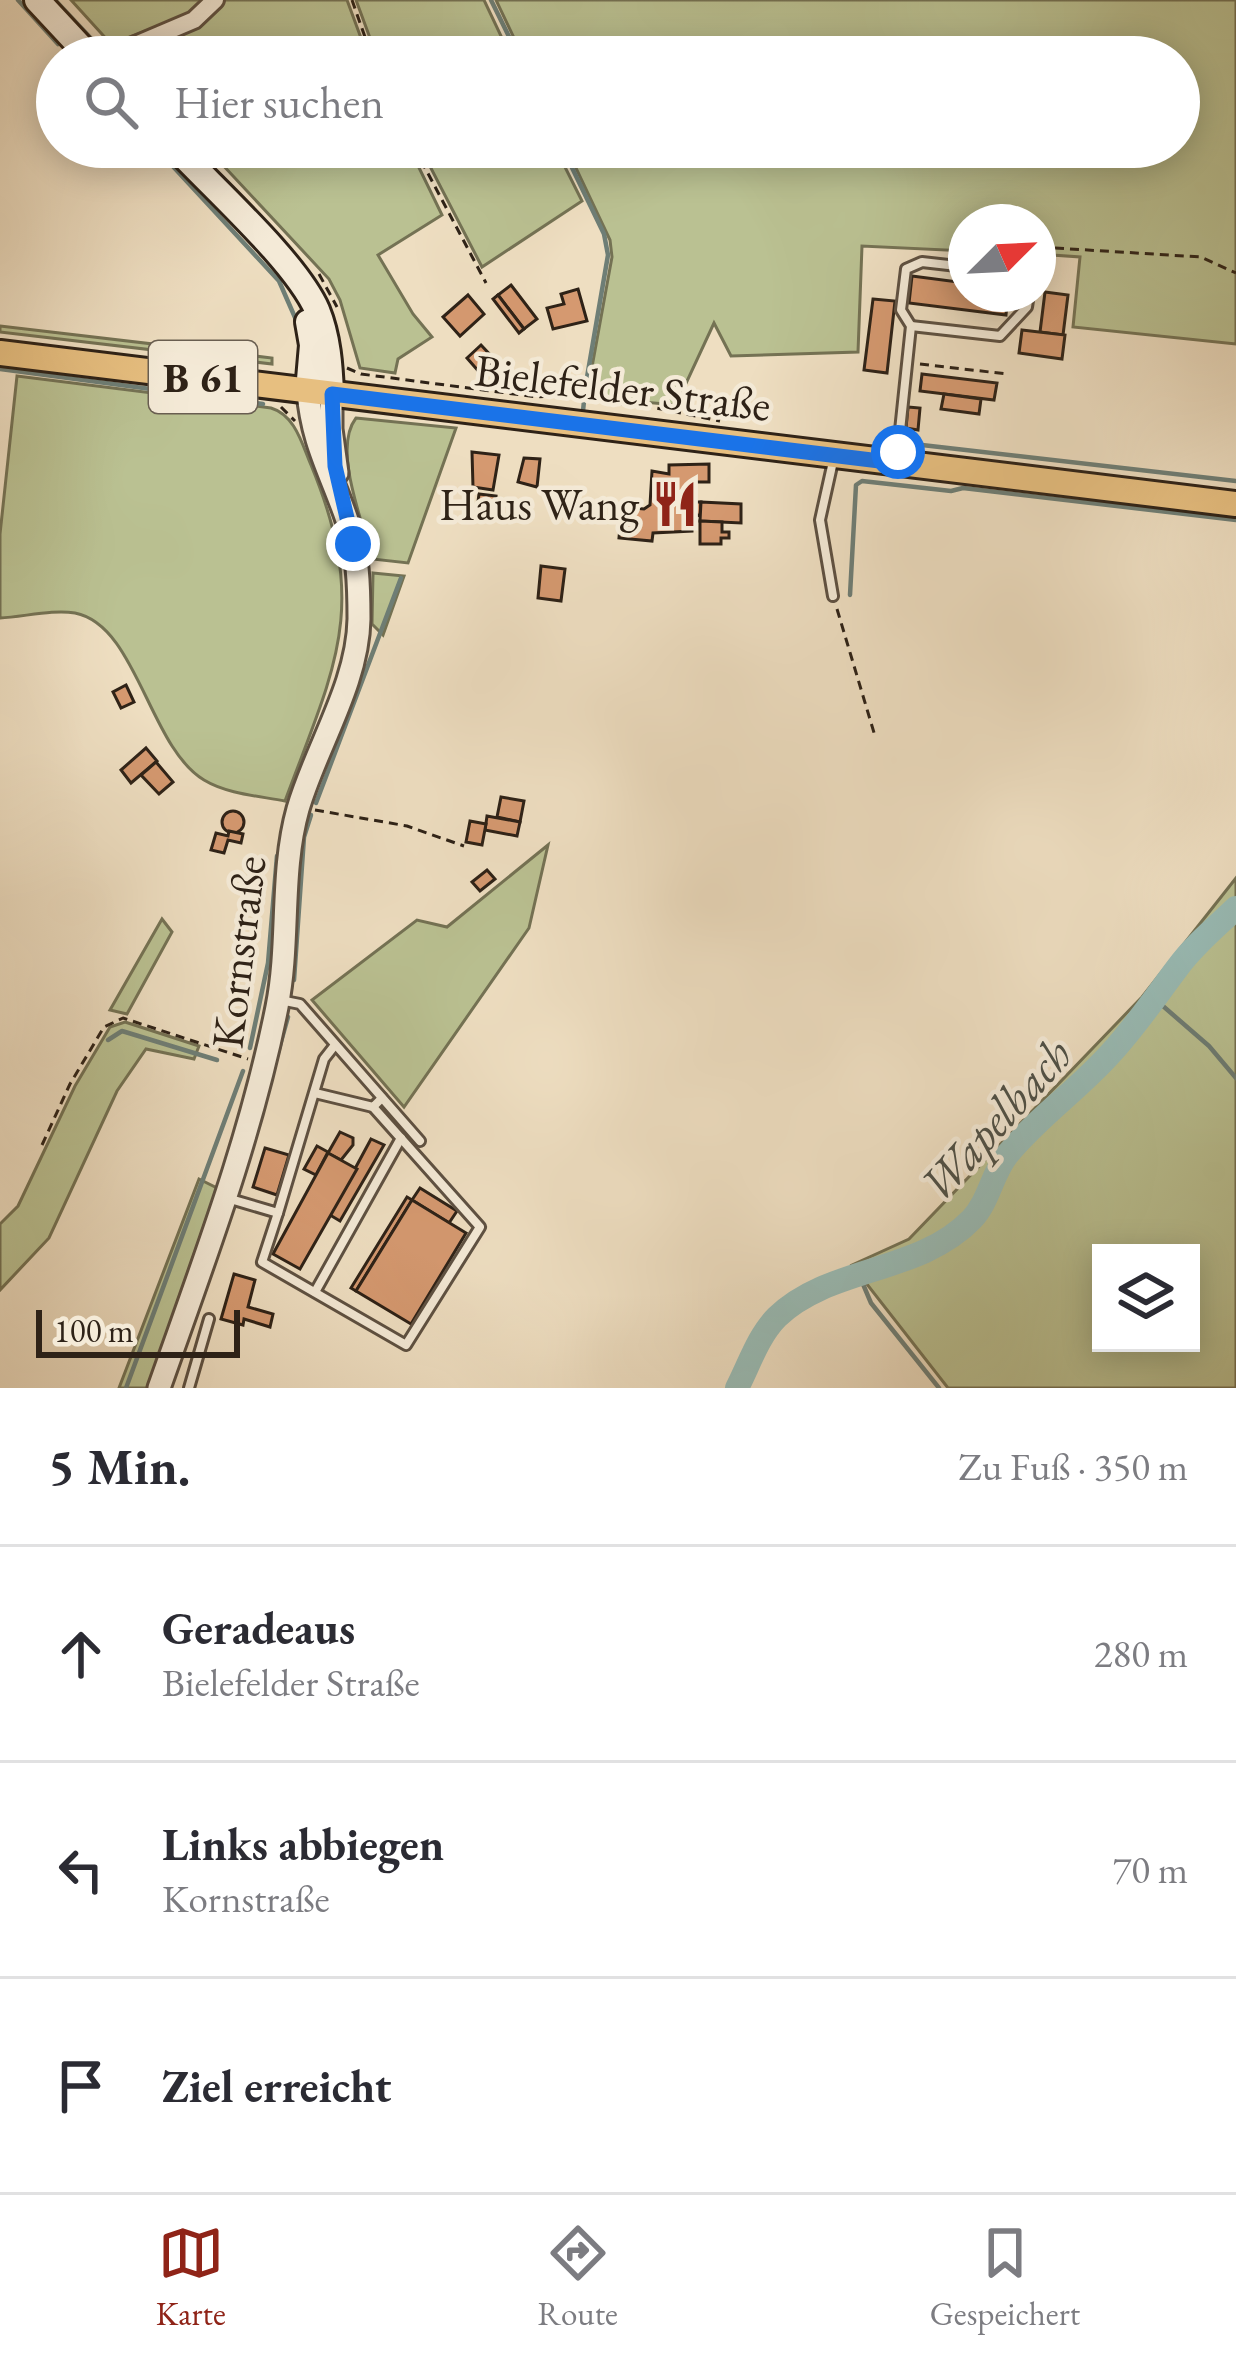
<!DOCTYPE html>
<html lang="de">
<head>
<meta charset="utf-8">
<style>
	:root { --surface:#fff; --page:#f2f2f3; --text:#2b2b33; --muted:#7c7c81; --line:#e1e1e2; --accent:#8f2418 }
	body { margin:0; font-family:"EB Garamond",serif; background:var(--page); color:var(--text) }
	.controls { position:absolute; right:36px; bottom:36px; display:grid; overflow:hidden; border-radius:0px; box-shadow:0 6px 30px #0003 }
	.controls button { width:108px; height:108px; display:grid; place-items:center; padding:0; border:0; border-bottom:3px solid var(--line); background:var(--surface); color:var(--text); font:60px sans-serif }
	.compass { position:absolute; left:948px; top:204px; width:108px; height:108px; border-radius:50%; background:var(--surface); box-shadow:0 6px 30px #0003; rotate:66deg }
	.scale { position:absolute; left:36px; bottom:30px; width:204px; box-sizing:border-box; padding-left:12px; border:6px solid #2e2217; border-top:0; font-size:33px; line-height:42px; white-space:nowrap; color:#2e2217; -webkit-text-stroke:9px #f4ead7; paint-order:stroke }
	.stop { position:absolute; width:36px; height:36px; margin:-27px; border:9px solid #1a73e8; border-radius:50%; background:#fff }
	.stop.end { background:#1a73e8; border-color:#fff; box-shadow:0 3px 12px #0008 }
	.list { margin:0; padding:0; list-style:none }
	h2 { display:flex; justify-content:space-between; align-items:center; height:156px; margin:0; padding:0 48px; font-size:51px }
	h2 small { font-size:39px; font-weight:400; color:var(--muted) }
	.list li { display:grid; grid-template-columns:78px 1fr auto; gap:36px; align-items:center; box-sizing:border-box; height:216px; padding:0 48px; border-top:3px solid var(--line) }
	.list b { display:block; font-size:45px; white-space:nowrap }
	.list p { margin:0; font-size:39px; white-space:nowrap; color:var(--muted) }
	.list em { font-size:39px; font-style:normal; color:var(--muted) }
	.icon { flex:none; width:66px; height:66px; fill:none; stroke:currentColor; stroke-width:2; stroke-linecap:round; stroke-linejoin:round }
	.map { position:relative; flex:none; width:1236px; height:1388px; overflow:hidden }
	.search { position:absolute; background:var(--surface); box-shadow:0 6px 30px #0003; left:36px; right:36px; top:36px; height:132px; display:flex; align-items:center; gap:30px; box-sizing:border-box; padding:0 42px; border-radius:66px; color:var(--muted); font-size:45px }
	.sheet { height:804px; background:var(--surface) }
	nav { display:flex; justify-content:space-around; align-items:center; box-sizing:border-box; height:168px; border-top:3px solid var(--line); background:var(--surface); font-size:33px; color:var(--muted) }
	nav a { display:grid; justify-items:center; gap:6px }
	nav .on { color:var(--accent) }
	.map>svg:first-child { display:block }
	.green { fill:#bac192; stroke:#747254; stroke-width:3; fill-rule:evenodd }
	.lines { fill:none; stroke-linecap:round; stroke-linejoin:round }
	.stream { stroke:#6e7e76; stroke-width:4.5 }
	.river { stroke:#99bcb6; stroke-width:24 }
	.building { fill:#d59970; stroke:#2e2217; stroke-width:3 }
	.service-casing { stroke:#5e5142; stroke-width:14 }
	.minor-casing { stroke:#5e5142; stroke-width:22 }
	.tertiary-casing { stroke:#5e5142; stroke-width:27 }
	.secondary-casing { stroke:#2e2217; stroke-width:30 }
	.primary-casing { stroke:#2e2217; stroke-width:30 }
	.path { stroke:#2e2217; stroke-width:3; stroke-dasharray:9 6; stroke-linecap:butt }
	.service { stroke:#f4ead7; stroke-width:8 }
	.minor { stroke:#f4ead7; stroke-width:16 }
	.tertiary { stroke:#f4ead7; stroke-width:21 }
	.secondary { stroke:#f4ead7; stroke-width:24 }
	.primary { stroke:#e7bf80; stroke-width:24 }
	.route { stroke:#1a73e8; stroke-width:15 }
	.labels { text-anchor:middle; stroke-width:9; stroke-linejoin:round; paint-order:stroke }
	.shield { fill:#f4ead7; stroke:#695e51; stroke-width:3 }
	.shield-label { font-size:42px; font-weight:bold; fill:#2e2217 }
	.street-label { font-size:45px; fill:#2e2217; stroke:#f4ead7 }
	.poi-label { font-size:45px; fill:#2e2217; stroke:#f4ead7; text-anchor:end }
	.water-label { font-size:48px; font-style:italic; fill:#4e5047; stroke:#f4ead7 }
</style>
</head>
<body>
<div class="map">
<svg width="1236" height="1388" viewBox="0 0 1236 1388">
	<rect width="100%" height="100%" fill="#eedec1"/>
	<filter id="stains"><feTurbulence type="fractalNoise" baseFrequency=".00167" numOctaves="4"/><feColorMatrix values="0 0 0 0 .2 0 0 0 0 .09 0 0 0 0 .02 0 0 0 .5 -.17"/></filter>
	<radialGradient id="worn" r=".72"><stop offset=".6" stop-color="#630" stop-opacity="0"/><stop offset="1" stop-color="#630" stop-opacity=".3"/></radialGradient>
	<g class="green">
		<polygon points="71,0 204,0 192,14 111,44"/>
		<polygon points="220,0 347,0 368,57 122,57"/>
		<polygon points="356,0 484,0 511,57 377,57"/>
		<polygon points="496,0 1236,0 1236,344 1073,327 1080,257 1038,254 1038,222 966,222 966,251 862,246 858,352 731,356 714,323 676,405 609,399 588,389 612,257 610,240 566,147 1179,147 1179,57 523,57"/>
		<polygon points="206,147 409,147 442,215 378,255 413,314 432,337 398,359 395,373 360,368 340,300 329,279"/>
		<polygon points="420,147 555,147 582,201 482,267"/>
		<polygon points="0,326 272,358 272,364 0,332"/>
		<path d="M17,376l254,32c24,7 31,36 40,57 59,143 24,201 -26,336 -26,-5 -58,-7 -81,-21 -55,-33 -67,-155 -129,-167 -22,-4 -52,4 -75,5v-84z"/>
		<path d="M356,418l100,10 -48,135 -36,-4c-9,-37 -40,-110 -16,-141z"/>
		<polygon points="373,573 404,576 383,635 372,624"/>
		<polygon points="548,845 529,928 404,1107 312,1000 417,920 447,927"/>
		<path d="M1236,878v510h-288l-96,-123 57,-26 233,-242zM1101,1253h90v90h-90z"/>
		<polygon points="162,919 172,932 127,1014 110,1010"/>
		<polygon points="125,1022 199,1046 194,1059 146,1049 117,1091 49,1238 0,1290 0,1224 18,1206 75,1086 110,1027"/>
		<polygon points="199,1179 217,1188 148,1388 119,1388"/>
	</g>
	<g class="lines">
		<g class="stream">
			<polyline points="18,0 58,44"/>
			<polyline points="55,0 100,48"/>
			<polyline points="491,0 519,57"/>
			<polyline points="155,147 279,281 297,322"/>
			<polyline points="562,147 604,234 608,255 585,389"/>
			<polyline points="302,265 325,300"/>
			<polyline points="0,369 263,404"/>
			<polyline points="583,411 584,401"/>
			<polyline points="922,445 1236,481"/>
			<polyline points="850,595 856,485 862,481 951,491 963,488 1236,520"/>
			<polyline points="316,803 401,578"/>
			<polyline points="294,980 304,837 311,815"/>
			<polyline points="1156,1000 1209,1046 1236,1078"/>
			<polyline points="108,1040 122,1031 217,1060"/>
			<polyline points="250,1048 268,963 277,856"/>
			<polyline points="240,1187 288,1017"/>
			<polyline points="860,1277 871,1303 939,1388"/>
			<polyline points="126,1388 243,1071"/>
		</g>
		<path class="river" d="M737,1388c12,-23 21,-52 40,-71 53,-51 142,-43 195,-98 17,-18 20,-45 35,-64 31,-38 71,-65 104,-102 25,-27 45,-57 67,-86 16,-22 38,-40 58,-59"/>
	</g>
	<g class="building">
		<polygon points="912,276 966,283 966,294 1008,294 1006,315 909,303"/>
		<polygon points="511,285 537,319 524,329 498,295"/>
		<polygon points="578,289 587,321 553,329 547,308 564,304 561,294"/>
		<polygon points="1045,292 1068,295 1063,335 1040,332"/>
		<polygon points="468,295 484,314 460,336 443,317"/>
		<polygon points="498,295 524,329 519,333 493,299"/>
		<polygon points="873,299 895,301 887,373 864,370"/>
		<polygon points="1022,330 1065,335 1062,359 1019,353"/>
		<polygon points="481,345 495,360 480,373 467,358"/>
		<polygon points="922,374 997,383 994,400 920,391"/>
		<polygon points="944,394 981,399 979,414 941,409"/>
		<polygon points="908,407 920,408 918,430 906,428"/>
		<polygon points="472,452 499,455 493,490 473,487"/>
		<polygon points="524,458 540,459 537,487 518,482"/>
		<polygon points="709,464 709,482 692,482 692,502 701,502 700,516 692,513 692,531 653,533 652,541 619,538 622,507 644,509 650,505 652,471 669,474 669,465"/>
		<polygon points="479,494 496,496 494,511 477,509"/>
		<polygon points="701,502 741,504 741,523 700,521"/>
		<polygon points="700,521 722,522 722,532 729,532 729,538 721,538 721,544 700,544"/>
		<polygon points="541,566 565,569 561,601 538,598"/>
		<polygon points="126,685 134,702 121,708 113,692"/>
		<polygon points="146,748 157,761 131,783 121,770"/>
		<polygon points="156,762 173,782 159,794 141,775"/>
		<polygon points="501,797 524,801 520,822 497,817"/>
		<circle cx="233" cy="822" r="11"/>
		<polygon points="487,816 520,822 517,836 485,830"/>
		<polygon points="470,821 486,824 482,845 466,842"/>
		<polygon points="229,831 243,834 241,843 228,840 224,853 211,850 216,833 228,836"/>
		<polygon points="487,870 495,879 480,891 472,882"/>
		<polygon points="340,1132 353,1138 353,1145 341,1160 328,1153"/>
		<polygon points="371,1139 384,1145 340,1221 330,1215"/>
		<polygon points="317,1146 328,1152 316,1175 304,1169"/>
		<polygon points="265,1148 289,1155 277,1195 253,1187"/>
		<polygon points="328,1153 357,1169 300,1269 273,1254"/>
		<polygon points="420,1188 457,1211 449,1223 412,1200"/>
		<polygon points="407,1197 412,1200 356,1291 351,1288"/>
		<polygon points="412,1200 466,1233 411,1324 356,1291"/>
		<polygon points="234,1274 255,1280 248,1307 273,1314 270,1327 244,1319 243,1325 221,1319"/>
	</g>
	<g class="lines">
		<defs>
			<g id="service">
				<polyline points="911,326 1000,336 1027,307 1029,294"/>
				<polyline points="897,459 911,326 901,310 906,269 922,262 966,267"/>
				<polyline points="833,596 820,520 834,457"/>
				<polyline points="280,1000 300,1004 420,1141"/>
				<polyline points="315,1093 373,1107 382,1098"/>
				<polyline points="227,1198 278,1213 324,1059 335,1045"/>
				<polyline points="278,1213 262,1262 406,1345 480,1227 373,1107"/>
				<polyline points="315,1292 401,1138"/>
				<polyline points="189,1388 209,1319"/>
			</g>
			<polyline id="minor" points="107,57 194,20 215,0"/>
			<g id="tertiary">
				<polyline points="331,394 331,429 337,473"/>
				<path d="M159,1388c44,-125 92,-250 118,-381 13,-65 3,-134 21,-198 18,-62 60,-125 61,-190 0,-33 -1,-67 -12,-99 -16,-47 -35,-77 -39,-129"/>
			</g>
			<g id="secondary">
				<polyline points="37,0 90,57"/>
				<path d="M175,147c39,42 121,115 142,163 11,27 13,56 14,84"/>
				<polyline points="308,391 312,345 308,322"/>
			</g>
			<polyline id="primary" points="0,353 1236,504"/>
		</defs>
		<use href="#service" class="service-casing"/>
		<use href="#minor" class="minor-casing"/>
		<use href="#tertiary" class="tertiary-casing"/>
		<use href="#secondary" class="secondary-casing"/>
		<use href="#primary" class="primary-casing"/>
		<g class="path">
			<polyline points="352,0 372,57"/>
			<polyline points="414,147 486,283"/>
			<polyline points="1055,248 1201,257 1236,273"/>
			<polyline points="319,274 337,307"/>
			<polyline points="920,364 1007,374"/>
			<polyline points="347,368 361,374 537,397 580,394 607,403 646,406 720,421"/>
			<polyline points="281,407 295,421"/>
			<polyline points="837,609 875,736"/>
			<polyline points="315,810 407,826 464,846"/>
			<polyline points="42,1145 70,1084 104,1027 123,1018 248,1059"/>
		</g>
		<use href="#service" class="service"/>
		<use href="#minor" class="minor"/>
		<use href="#tertiary" class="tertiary"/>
		<use href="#secondary" class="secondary"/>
		<use href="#primary" class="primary"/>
	</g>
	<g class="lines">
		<polyline class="route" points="353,544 335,466 332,394 896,463 898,452"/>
	</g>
	<defs>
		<symbol id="restaurant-bare" viewBox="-9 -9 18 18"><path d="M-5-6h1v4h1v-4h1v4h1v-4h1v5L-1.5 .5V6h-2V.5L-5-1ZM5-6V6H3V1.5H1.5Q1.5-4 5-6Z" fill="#8f2418" stroke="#f4ead7" stroke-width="2.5" paint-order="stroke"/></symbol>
	</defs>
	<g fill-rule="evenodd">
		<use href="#restaurant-bare" x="642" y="471" width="66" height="66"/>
	</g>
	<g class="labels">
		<rect class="shield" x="149" y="341" width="108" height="72" rx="9"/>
		<g class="shield-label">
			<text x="203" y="392">B 61</text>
		</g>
		<g class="street-label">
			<text transform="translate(623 387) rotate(7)" y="16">Bielefelder Straße</text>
			<text transform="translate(238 952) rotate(-83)" y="16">Kornstraße</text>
		</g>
		<g class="poi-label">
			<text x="639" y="520">Haus Wang</text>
		</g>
		<g class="water-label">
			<text transform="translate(995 1119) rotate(-48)" y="17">Wapelbach</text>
		</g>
	</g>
	<rect width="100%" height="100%" filter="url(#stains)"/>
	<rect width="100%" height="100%" fill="url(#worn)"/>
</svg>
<div class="controls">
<button><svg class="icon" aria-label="layers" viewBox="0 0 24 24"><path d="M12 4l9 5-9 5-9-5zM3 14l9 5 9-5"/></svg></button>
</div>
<svg class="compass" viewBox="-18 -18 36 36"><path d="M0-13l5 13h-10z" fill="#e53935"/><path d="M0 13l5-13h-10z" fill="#7c7c81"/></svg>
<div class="scale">100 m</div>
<div class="stop" style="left:898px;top:452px"></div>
<div class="stop end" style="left:353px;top:544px"></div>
<div class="search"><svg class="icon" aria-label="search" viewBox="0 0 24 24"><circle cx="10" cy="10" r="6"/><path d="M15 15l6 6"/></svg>Hier suchen</div>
</div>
<section class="sheet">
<h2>5 Min.<small>Zu Fuß · 350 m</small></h2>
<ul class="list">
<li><svg class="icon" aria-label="ahead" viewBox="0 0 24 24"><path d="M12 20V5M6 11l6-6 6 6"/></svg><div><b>Geradeaus</b><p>Bielefelder Straße</p></div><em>280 m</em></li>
<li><svg class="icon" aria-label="left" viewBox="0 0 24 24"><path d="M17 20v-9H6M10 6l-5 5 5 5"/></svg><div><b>Links abbiegen</b><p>Kornstraße</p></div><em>70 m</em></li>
<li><svg class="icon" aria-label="arrive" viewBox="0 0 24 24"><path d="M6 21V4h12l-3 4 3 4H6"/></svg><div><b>Ziel erreicht</b></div></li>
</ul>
</section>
<nav>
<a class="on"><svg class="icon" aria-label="map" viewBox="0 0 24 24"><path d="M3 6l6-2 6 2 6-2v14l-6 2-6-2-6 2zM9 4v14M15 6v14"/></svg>Karte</a>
<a><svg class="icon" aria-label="directions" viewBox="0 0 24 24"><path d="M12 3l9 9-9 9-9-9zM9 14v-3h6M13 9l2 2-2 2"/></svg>Route</a>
<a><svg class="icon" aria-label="saved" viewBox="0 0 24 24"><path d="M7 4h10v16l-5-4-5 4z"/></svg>Gespeichert</a>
</nav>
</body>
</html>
